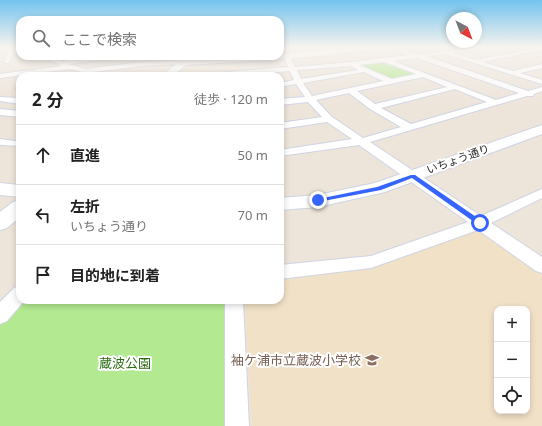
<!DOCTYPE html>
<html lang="ja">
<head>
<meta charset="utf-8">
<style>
	:root { --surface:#fff; --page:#f2f2f2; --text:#222; --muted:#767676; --line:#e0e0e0 }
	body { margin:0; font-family:"Noto Sans","Noto Sans JP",sans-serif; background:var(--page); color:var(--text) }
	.controls { position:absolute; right:12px; bottom:12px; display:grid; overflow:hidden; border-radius:8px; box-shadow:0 2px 6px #0003 }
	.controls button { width:36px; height:36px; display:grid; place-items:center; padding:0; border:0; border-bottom:1px solid var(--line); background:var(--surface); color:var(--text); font:20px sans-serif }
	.compass { position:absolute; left:446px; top:12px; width:36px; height:36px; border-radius:50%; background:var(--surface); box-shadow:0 2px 6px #0003; rotate:138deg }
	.stop { position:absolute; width:12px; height:12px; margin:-9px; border:3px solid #3564ff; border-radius:50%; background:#fff }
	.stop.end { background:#3564ff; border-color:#fff; box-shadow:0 1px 4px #0008 }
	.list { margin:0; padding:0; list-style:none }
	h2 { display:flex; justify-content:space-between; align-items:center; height:52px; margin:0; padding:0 16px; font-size:17px }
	h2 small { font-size:13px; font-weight:400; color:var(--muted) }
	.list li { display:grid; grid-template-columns:26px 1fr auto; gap:12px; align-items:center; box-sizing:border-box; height:60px; padding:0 16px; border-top:1px solid var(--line) }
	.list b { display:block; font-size:15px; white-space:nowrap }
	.list p { margin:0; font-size:13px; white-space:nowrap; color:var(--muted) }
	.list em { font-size:13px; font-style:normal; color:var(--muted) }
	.icon { flex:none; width:22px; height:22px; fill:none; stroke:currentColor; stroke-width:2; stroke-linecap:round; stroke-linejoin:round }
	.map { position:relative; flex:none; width:542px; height:426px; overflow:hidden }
	.search { position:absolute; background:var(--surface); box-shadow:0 2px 6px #0003; left:16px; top:16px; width:268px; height:44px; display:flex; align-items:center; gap:10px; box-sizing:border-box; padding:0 14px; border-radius:12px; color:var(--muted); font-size:15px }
	.panel { position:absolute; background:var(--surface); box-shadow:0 2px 6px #0003; left:16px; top:72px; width:268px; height:232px; border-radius:12px }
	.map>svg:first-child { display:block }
	.education { fill:#f1e1c7; fill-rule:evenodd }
	.green { fill:#b3e990 }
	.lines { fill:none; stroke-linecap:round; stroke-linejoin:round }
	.street-casing { stroke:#cfd4e4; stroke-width:2 }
	.secondary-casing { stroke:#cfd4e4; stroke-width:2 }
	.street { fill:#fff; fill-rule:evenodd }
	.secondary { fill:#fff; fill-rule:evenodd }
	.route { fill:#3564ff }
	.labels { text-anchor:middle; stroke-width:4; stroke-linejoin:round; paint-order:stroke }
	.street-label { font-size:11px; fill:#292929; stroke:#fff }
	.near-education-label { font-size:13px; fill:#785e54; stroke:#fff; text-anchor:end }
	.near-park-label { font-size:13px; fill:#2a6d13; stroke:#fff }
</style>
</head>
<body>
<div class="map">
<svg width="542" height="426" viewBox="0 0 542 426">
	<rect width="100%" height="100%" fill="#ede4da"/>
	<path class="education" d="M479,230l63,44v152h-290l-8,-126h36v-22l97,-11zM497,309h30v102h-30z"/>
	<g class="green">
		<polygon points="384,59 423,75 391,82 352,64"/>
		<polygon points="20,300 226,300 229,426 0,426 0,315"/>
	</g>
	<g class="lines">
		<defs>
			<g id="street">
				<polygon points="20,47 20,51 13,52 9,63 5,63 4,62 8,50"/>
				<path d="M389,47c11,0 20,7 31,7 23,-1 45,-7 69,-7l-3,2 -33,4 23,7 66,-13v3l-59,12 30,9 29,-7v4l-22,5 22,7v4l-97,-30 -19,2 102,35 14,-4v4l-8,3 -1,2h-6l-157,46 111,74 61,-27v9l-51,25 51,34v16l-6,-2 -58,-41 -107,38 -91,11v-14l91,-9 97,-34 -109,-77 -79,11v-6l72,-11 -25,-17 -47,7v-6l42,-6 -14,-15 -28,3v-6l25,-2 -9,-13 -16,3v-4l14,-3 -4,-9 -75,5 11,-4 62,-5 -5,-13 3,-2 3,2 6,13 57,-5 57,-7zM417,58l102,35 -23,7 -103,-39zM384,62l32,12 -24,5 -33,-14zM351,66l7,4 -57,9 -4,-9zM364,72l19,9 -71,15 -9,-13zM423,77l24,10 -72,17 -18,-13zM455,89l32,13 -76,22 -30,-16zM349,93l21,16 31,18 -38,11 -31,-21 -16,-17z"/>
				<polygon points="43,56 51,56 62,61 101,56 121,56 118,58 68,64 86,69 142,62 184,60 187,62 184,64 142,66 86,73 70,69 0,78 0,74 62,66"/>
				<polygon points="17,86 20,86 20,91 16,89"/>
				<polygon points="0,97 20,98 20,104 0,101"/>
				<polygon points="0,109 20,111 20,117 0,115"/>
				<polygon points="0,139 15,141 20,139 20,146 0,145"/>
				<polygon points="20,285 20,300 25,300 7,321 0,324 0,302 14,288"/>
				<polygon points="225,300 243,300 249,426 225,426"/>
			</g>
			<g id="secondary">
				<polygon points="359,47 388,47 384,49 287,59 186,65 173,76 162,76 185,56 194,56 192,59 241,56 280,56 280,54"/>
				<polygon points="542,125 542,134 385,192 318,207 280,210 280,198 318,195 375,183"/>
				<polygon points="0,183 20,185 20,197 0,195"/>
				<polygon points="20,200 20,217 7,228 0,230 0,212 13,202"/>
			</g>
		</defs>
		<use href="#street" class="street-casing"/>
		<use href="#secondary" class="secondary-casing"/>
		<use href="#street" class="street"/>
		<use href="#secondary" class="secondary"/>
	</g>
	<linearGradient id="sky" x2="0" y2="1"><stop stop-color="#72c3ef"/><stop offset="0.44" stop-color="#f7f3ee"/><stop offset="1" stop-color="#f7f3ee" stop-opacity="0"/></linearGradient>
	<rect width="542" height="106" fill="url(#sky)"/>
	<polygon class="route" points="411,175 415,175 482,221 482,224 477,224 412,178 381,190 318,202 315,200 318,199 377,187"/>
	<defs>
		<symbol id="school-bare" viewBox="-9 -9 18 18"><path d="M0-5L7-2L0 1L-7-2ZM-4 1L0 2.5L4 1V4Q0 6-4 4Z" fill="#8d6e63" stroke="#fff" stroke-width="2.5" paint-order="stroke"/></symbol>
	</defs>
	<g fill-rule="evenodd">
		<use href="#school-bare" x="362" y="350" width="20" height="20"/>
	</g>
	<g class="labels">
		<g class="street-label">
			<text transform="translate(458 159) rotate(-20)" y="4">いちょう通り</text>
		</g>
		<g class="near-education-label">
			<text x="361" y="365">袖ケ浦市立蔵波小学校</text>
		</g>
		<g class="near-park-label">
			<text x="125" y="368">蔵波公園</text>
		</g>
	</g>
</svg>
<div class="controls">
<button>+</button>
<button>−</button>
<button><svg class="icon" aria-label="locate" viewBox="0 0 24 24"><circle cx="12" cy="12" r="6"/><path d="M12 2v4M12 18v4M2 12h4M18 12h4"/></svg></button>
</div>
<svg class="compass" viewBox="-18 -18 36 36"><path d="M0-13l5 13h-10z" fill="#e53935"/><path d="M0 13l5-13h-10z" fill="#767676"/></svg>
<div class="stop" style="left:480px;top:223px"></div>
<div class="stop end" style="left:318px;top:200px"></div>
<div class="search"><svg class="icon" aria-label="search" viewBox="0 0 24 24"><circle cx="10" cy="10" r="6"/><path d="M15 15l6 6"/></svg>ここで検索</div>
<section class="panel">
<h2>2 分<small>徒歩 · 120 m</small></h2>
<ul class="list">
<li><svg class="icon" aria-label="ahead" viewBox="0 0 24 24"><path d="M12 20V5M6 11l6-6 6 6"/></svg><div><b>直進</b></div><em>50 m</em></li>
<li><svg class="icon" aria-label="left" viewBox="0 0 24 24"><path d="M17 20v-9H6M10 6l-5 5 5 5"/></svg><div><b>左折</b><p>いちょう通り</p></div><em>70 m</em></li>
<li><svg class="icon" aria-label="arrive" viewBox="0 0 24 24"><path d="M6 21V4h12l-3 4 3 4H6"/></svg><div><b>目的地に到着</b></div></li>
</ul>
</section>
</div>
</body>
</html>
